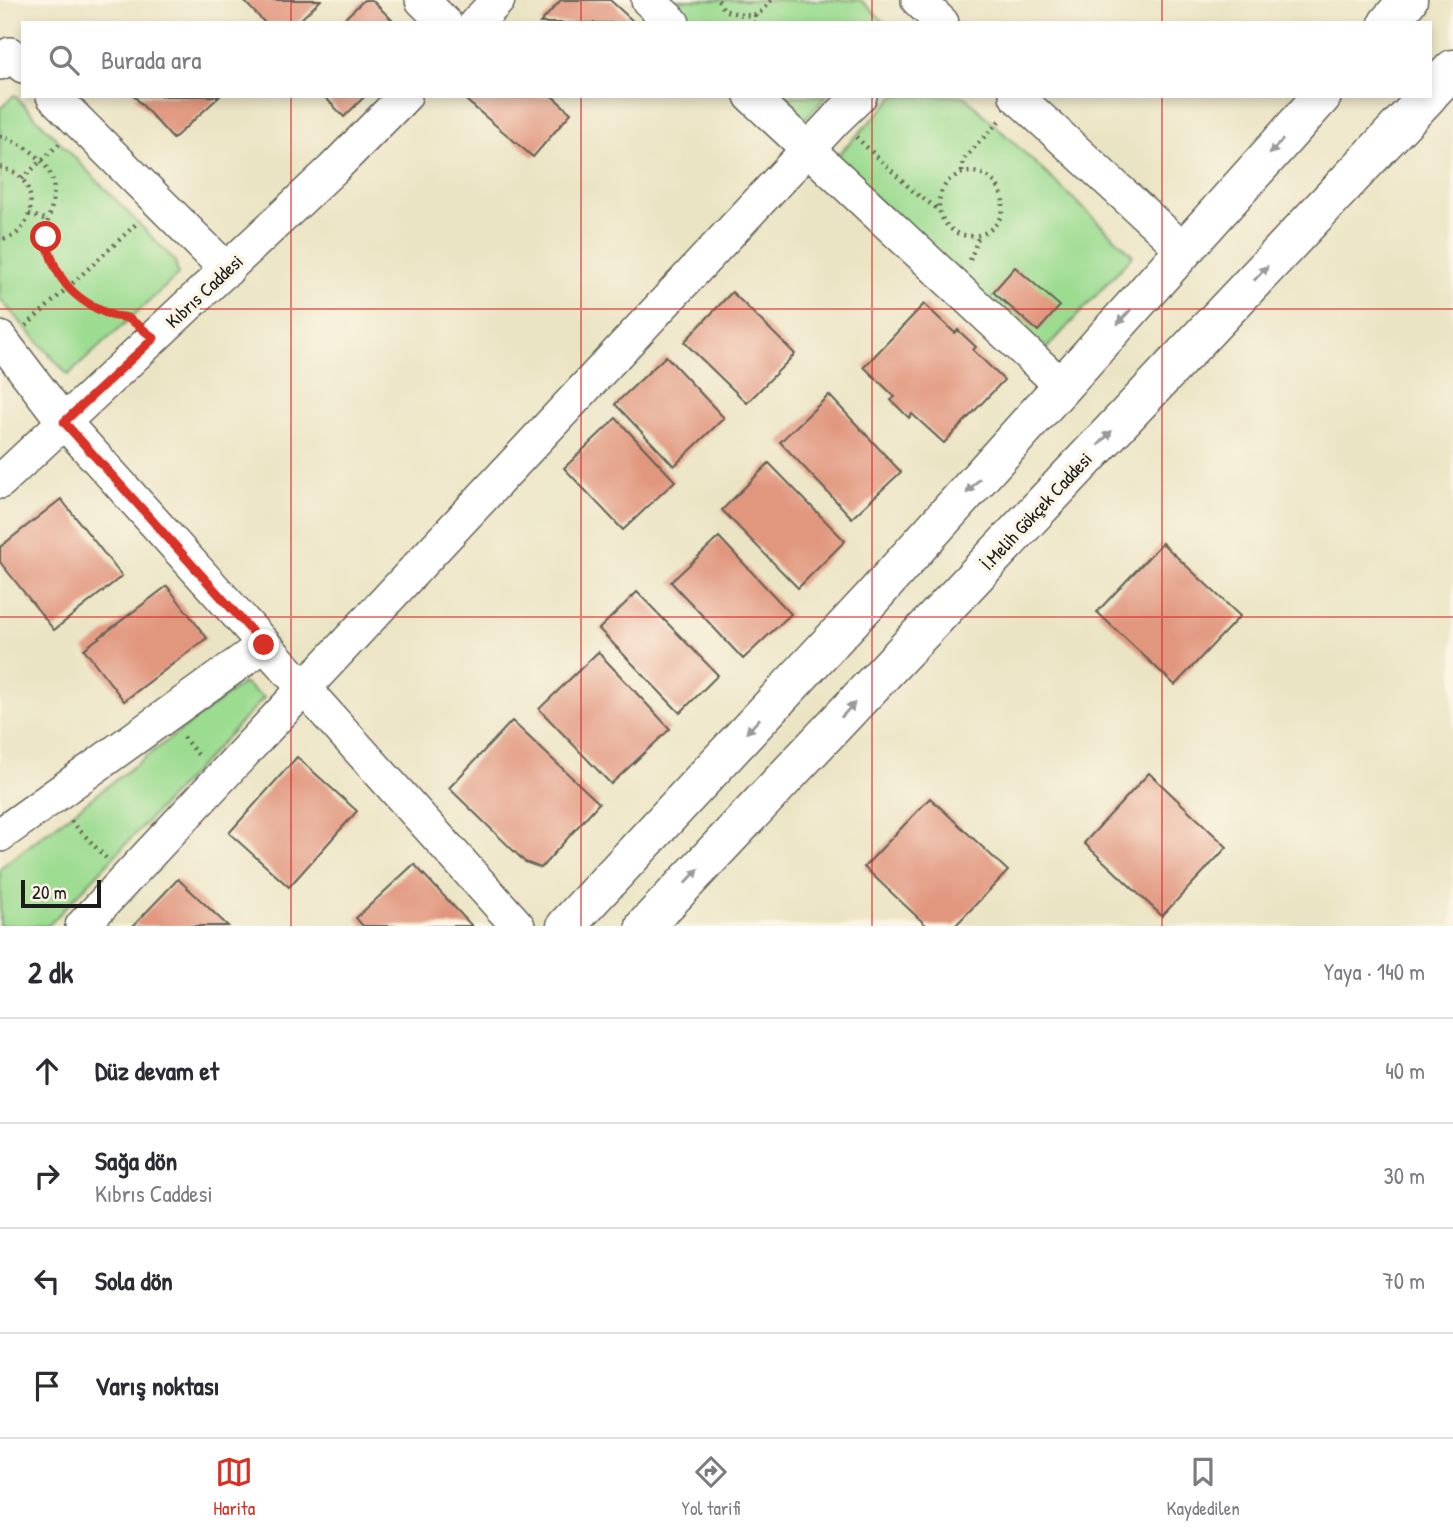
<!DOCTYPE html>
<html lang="tr">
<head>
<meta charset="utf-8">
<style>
	:root { --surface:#fff; --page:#f7f7f7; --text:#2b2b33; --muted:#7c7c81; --line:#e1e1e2; --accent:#d93025 }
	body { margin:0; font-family:"Patrick Hand",sans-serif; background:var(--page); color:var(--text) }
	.scale { position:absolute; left:21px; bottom:18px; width:80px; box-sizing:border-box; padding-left:7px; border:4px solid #1c1c1c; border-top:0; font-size:19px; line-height:24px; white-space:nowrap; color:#1c1c1c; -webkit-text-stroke:5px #fcf5e5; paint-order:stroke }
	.stop { position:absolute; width:21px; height:21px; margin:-16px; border:5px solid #d93025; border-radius:50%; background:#fff }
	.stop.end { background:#d93025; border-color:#fff; box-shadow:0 2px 7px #0008 }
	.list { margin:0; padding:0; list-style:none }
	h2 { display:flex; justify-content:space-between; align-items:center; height:91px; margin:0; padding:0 28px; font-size:30px }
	h2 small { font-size:23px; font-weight:400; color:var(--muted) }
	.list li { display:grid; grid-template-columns:46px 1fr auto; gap:21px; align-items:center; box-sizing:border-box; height:105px; padding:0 28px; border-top:2px solid var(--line) }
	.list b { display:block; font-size:26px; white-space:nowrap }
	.list p { margin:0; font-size:23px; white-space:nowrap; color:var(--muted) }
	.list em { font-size:23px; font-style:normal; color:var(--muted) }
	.icon { flex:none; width:38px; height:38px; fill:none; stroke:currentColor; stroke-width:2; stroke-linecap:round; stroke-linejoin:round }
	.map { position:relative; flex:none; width:1453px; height:926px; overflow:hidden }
	.search { position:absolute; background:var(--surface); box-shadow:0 4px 10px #0003; left:21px; right:21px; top:21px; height:77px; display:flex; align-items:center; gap:18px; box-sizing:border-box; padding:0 24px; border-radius:0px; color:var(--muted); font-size:26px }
	.sheet { height:511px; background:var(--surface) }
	nav { display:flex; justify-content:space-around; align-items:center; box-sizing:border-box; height:98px; border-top:2px solid var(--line); background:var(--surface); font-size:19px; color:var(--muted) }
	nav a { display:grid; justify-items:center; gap:4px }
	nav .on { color:var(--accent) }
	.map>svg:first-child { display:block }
	.green { fill:#9cdc91; stroke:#5c7c56; stroke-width:2 }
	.building { fill:#e1967e }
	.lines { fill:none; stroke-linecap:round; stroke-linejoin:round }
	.minor-casing { stroke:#646257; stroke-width:36 }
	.major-casing { stroke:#646257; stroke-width:41 }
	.path { stroke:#646257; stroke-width:4.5; stroke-dasharray:2 5; stroke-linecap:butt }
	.minor { stroke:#fff; stroke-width:33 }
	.major { stroke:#fff; stroke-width:38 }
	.oneway { fill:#999 }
	.route { stroke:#d93025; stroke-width:9 }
	.grid { fill:none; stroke:#d62828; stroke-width:2; stroke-opacity:0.55 }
	.labels { text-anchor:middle; stroke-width:7; stroke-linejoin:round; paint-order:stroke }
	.street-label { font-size:19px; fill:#1c1c1c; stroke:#fcf5e5 }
</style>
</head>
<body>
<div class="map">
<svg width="1453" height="926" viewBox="0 0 1453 926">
	<rect width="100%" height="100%" fill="#fcf5e5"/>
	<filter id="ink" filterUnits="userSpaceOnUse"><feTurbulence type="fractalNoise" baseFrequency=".0143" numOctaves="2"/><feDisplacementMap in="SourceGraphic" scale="14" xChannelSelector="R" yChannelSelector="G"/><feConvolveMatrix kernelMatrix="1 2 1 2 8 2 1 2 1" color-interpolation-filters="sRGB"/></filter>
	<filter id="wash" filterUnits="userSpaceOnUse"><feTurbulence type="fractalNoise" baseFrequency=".00686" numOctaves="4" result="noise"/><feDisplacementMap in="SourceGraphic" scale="28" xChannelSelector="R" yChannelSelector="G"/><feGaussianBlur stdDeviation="1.57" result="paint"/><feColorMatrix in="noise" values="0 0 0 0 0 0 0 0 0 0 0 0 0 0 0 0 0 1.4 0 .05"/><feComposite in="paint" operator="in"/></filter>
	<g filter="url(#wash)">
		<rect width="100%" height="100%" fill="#ebe4c4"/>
		<g class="green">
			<polygon points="666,0 861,0 885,23 691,23"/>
			<polygon points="14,95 175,261 178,275 68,375 0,299 0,109"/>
			<polygon points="770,96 827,96 800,124"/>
			<polygon points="895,96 964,96 1133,255 1042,354 834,159"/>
			<polygon points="243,683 264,698 48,926 0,926 0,868"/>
		</g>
		<g id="blocks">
			<g class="building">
				<polygon points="243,0 321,0 297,23 265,23"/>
				<polygon points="364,0 372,0 395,23 340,23"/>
				<polygon points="561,0 610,0 635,23 540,23"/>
				<polygon points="134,96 220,96 173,139"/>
				<polygon points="324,96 365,96 344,117"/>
				<polygon points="471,96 552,96 571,113 533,157 467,101"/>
				<polygon points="1015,267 1060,306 1038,331 993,292"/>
				<polygon points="732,292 795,354 747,403 684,342"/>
				<polygon points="924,304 955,333 958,330 976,347 973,350 1004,380 944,443 912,414 909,418 891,400 895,397 864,367"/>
				<polygon points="666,356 724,418 674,466 615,404"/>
				<polygon points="829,395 901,472 852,518 780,442"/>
				<polygon points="616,418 675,481 623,530 564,468"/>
				<polygon points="769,463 845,541 798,588 722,510"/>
				<polygon points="61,499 122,576 54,630 0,562 0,547"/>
				<polygon points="719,537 791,614 743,659 671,582"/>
				<polygon points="1162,543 1240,616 1175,685 1097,612"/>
				<polygon points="167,586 207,638 124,701 84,649"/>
				<polygon points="637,592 718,675 680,713 599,629"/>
				<polygon points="598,652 670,729 611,784 539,709"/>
				<polygon points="512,721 599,803 541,868 525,862 449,788"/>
				<polygon points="297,757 357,811 289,887 229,833"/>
				<polygon points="1149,773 1227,847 1162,916 1084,843"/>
				<polygon points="930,798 1008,871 955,926 927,926 864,867"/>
				<polygon points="414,864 472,926 363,926 356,918"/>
				<polygon points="178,879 228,926 133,926"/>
			</g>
		</g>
	</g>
	<g filter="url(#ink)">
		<use href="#blocks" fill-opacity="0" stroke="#646257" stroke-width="2"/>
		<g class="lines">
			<defs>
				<g id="minor">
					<polyline points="422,0 445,23"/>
					<polyline points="648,0 673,23"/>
					<polyline points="918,0 942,23"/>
					<polyline points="476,23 498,0"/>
					<polyline points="0,63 10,54 23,66"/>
					<polyline points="53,96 227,270"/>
					<polyline points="751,96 1062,386"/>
					<polyline points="1016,96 1184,250"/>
					<polyline points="0,338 64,422 518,926"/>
					<polyline points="0,482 333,169 405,96"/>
					<polyline points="0,835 264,645"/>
					<polyline points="82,926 837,118 860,96"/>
				</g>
				<g id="major">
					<polyline points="1388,23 1408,0"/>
					<polyline points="1430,93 1453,69"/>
					<polyline points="566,926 871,599 1322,96"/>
					<polyline points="645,926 1428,96"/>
				</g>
			</defs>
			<use href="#minor" class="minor-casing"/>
			<use href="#major" class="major-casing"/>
			<g class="path">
				<path d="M718,0l6,10c19,6 35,11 47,-10"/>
				<polyline points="754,23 756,21 755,13"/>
				<path d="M0,136c20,6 45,20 52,43 3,7 1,19 0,26 -2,12 -7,19 -6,32 1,17 10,35 20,49 9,11 31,24 45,29 7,3 13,1 20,6"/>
				<polyline points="856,137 915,193 939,210"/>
				<path d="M0,167c5,2 12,4 16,7 21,14 18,46 0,60 -4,3 -11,5 -16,7"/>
				<circle cx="971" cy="204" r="32"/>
				<polyline points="962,172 963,160 999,121"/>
				<polyline points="22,179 59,144"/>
				<polyline points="29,214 47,220"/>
				<polyline points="970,260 979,235"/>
				<polyline points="26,326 114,245 138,222"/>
				<polyline points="183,737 200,757"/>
				<polyline points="71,821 106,858"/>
			</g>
			<use href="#minor" class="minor"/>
			<use href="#major" class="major"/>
		</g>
		<defs><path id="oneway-solid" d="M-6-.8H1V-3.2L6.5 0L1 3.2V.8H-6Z" transform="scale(1.75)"/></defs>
		<g class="oneway">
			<use href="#oneway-solid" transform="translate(1276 147) rotate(132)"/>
			<use href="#oneway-solid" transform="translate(1261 273) rotate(-47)"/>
			<use href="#oneway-solid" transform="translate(1124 317) rotate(132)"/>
			<use href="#oneway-solid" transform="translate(1105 438) rotate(-47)"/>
			<use href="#oneway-solid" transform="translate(973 486) rotate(132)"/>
			<use href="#oneway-solid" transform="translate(848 710) rotate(-47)"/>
			<use href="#oneway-solid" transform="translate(753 726) rotate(133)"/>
			<use href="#oneway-solid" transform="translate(692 876) rotate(-47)"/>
		</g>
	</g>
	<g class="lines" filter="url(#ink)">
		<path class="route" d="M46,237c7,40 27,63 65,78 5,2 11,1 16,3 9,4 18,14 27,20l-90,84 200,223"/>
	</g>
	<path class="grid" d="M291,0v23M581,0v23M872,0v23M1162,0v23M291,96v830M581,96v830M872,96v830M1162,96v830M0,309h1453M0,617h1453"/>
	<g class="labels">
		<g class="street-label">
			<text transform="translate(204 291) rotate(-43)" y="7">Kıbrıs Caddesi</text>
			<text transform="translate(1036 511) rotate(-47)" y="7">İ.Melih Gökçek Caddesi</text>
		</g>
	</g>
</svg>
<div class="scale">20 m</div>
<div class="stop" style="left:46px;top:237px"></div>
<div class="stop end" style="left:264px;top:645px"></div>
<div class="search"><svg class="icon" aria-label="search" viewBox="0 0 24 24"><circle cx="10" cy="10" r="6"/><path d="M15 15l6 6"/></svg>Burada ara</div>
</div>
<section class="sheet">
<h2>2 dk<small>Yaya · 140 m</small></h2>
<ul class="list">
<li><svg class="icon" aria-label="ahead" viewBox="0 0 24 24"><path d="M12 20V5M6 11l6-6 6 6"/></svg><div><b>Düz devam et</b></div><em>40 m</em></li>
<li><svg class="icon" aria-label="right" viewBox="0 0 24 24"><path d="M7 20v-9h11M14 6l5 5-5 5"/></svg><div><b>Sağa dön</b><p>Kıbrıs Caddesi</p></div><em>30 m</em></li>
<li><svg class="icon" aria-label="left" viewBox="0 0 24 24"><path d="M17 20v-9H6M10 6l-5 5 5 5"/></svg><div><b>Sola dön</b></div><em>70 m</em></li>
<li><svg class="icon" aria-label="arrive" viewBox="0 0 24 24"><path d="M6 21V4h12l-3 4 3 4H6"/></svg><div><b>Varış noktası</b></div></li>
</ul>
</section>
<nav>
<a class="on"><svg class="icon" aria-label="map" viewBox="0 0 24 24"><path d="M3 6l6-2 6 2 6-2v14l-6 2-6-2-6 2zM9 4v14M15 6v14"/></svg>Harita</a>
<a><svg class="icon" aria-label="directions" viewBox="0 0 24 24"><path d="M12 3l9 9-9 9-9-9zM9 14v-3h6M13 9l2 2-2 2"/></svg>Yol tarifi</a>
<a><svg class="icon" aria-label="saved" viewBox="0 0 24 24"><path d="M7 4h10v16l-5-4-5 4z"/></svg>Kaydedilen</a>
</nav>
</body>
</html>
